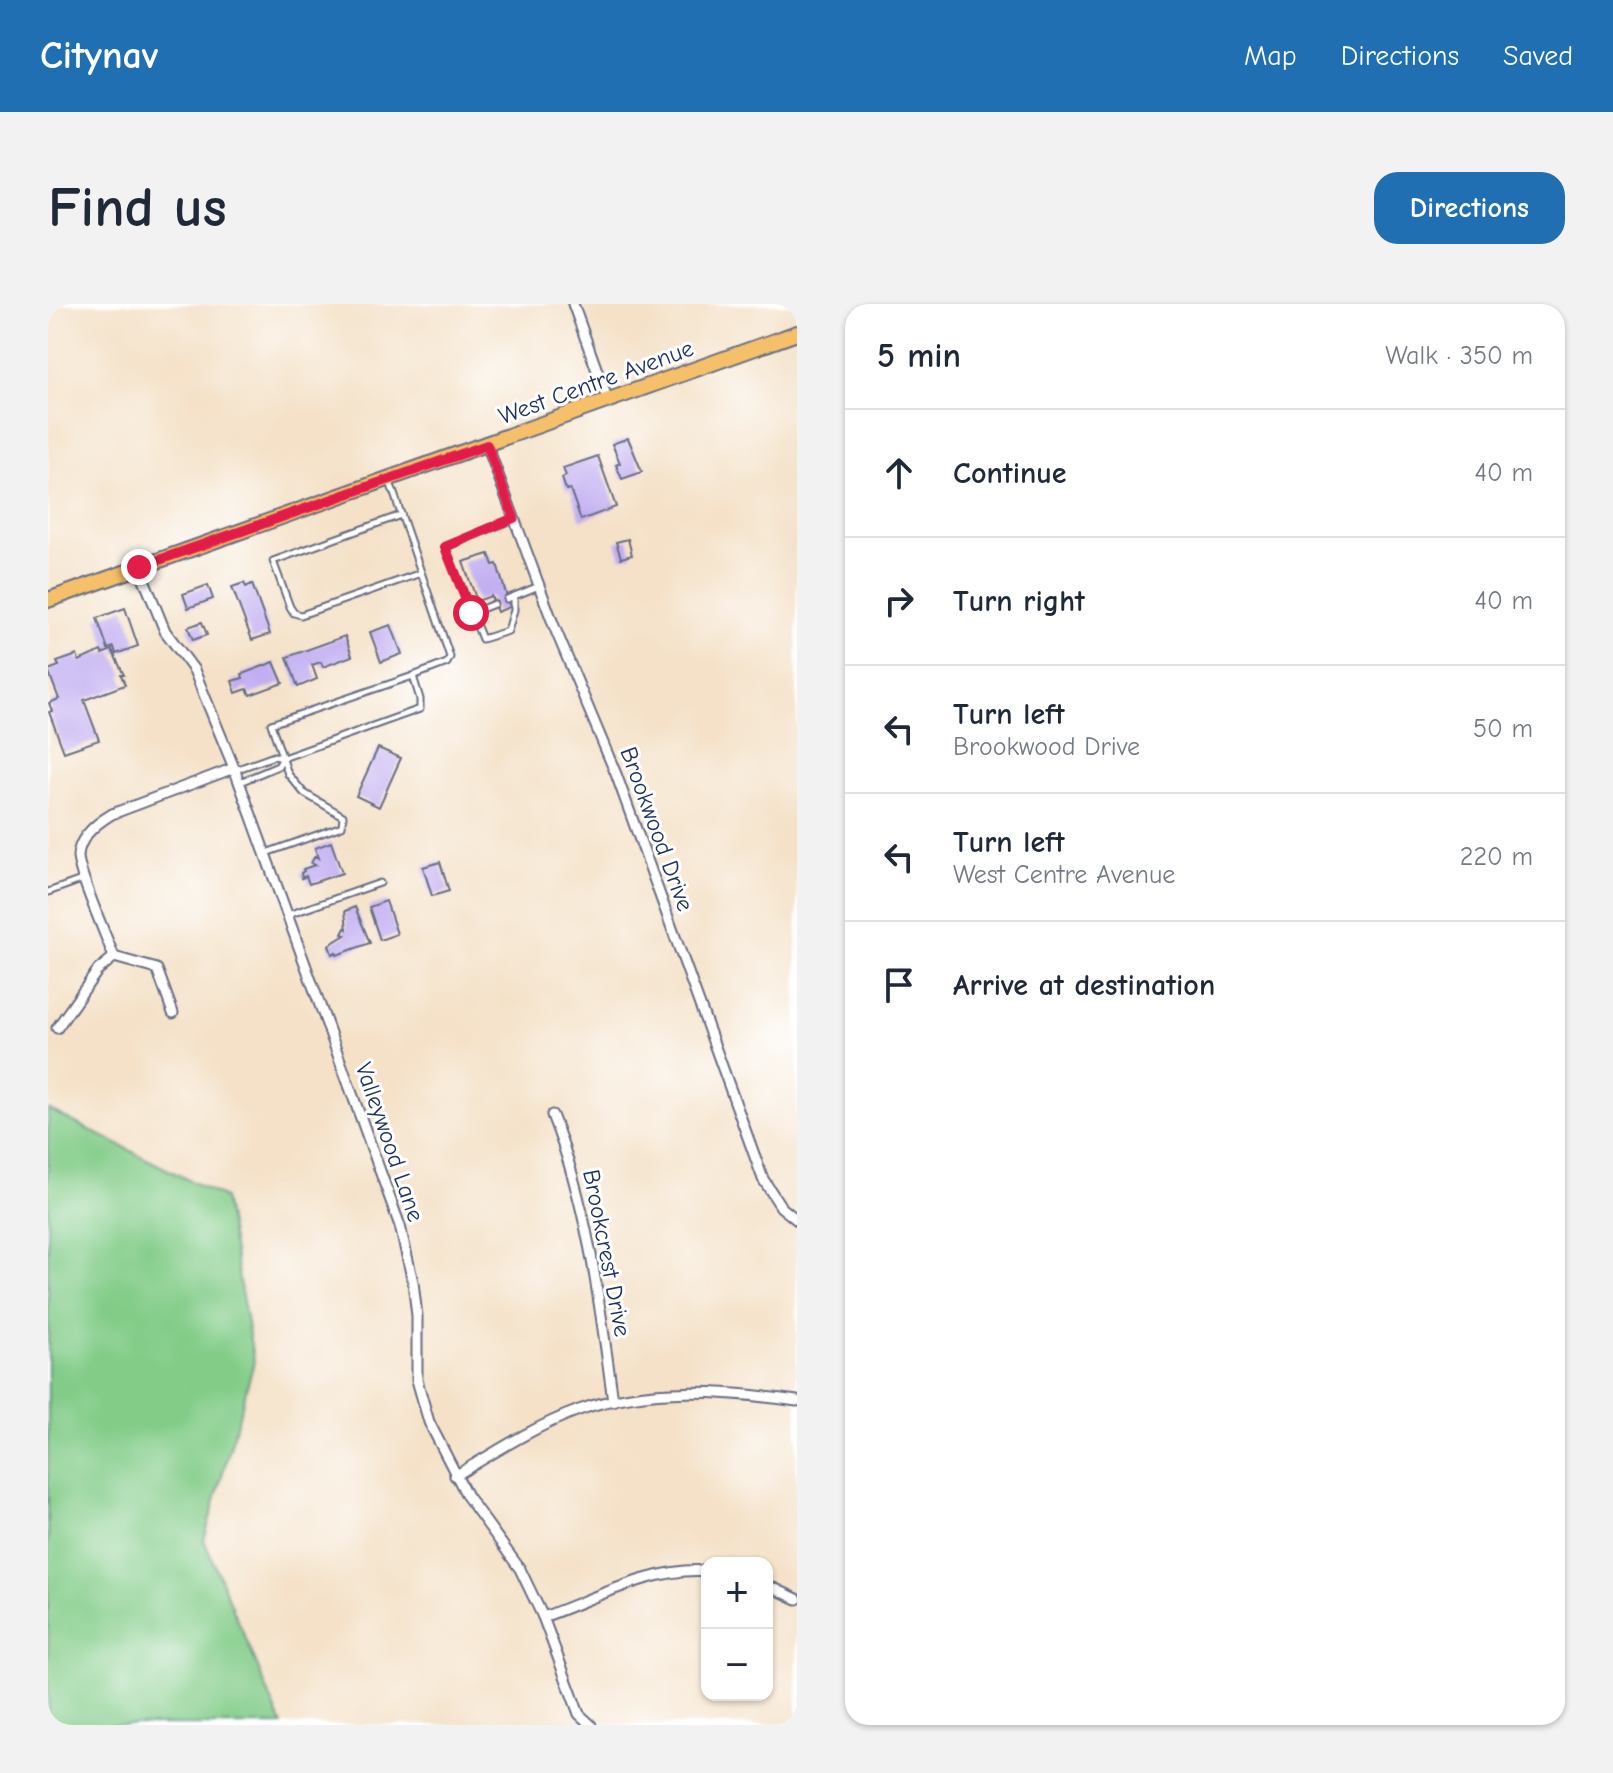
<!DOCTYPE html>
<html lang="en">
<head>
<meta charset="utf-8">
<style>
	:root { --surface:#fff; --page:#f2f2f3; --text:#1f2937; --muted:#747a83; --line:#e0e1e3; --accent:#1f6fb2 }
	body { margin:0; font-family:"Comic Neue",sans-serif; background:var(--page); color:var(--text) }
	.controls { position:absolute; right:24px; bottom:24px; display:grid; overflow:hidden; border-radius:16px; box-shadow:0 2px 6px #0004 }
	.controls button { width:72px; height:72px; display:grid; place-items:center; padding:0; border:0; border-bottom:2px solid var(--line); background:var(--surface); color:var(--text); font:40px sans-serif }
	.stop { position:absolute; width:24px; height:24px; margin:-18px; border:6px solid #e11d48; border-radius:50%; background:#fff }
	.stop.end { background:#e11d48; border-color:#fff; box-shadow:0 2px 8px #0008 }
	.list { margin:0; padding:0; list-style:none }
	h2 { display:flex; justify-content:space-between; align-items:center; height:104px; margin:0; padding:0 32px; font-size:34px }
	h2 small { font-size:26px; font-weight:400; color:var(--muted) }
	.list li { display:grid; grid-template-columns:52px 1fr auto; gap:24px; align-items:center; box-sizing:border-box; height:128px; padding:0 32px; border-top:2px solid var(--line) }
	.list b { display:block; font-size:30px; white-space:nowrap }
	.list p { margin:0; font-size:26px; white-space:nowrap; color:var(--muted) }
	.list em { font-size:26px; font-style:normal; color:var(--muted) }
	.icon { flex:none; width:44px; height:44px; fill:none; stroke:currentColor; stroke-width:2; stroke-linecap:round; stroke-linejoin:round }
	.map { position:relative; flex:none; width:749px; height:1421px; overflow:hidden; border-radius:24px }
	header { display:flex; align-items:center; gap:48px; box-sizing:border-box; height:112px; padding:0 40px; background:var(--accent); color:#fff }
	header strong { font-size:38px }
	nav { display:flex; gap:44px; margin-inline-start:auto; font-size:28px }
	.intro { display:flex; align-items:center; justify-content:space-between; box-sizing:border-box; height:192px; padding:0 48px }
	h1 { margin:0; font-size:56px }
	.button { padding:20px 36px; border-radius:24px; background:var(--accent); color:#fff; font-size:28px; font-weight:700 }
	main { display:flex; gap:48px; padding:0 48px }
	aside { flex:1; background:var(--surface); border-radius:24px; box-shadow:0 2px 6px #0004 }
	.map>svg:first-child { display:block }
	.green { fill:#82cc88; stroke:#4e7e73; stroke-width:2 }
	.building { fill:#c1aef1 }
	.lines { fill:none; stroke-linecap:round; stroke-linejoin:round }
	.service-casing { stroke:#676d83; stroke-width:9 }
	.minor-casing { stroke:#676d83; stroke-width:13 }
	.primary-casing { stroke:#676d83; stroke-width:18 }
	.service { stroke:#fff; stroke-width:5 }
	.minor { stroke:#fff; stroke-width:9 }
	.primary { stroke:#f6c06b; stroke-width:14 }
	.route { stroke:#e11d48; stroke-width:10 }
	.labels { text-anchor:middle; stroke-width:6; stroke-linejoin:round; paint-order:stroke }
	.street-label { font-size:24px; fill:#1b2f5e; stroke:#fff }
</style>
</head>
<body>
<header>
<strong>Citynav</strong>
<nav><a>Map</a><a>Directions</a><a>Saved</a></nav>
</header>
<div class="intro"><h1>Find us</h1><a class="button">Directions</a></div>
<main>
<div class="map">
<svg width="749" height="1421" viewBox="0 0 749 1421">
	<rect width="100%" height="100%" fill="#fff"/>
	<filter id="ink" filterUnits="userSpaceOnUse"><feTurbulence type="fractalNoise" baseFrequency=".0125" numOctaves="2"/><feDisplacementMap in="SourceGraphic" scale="16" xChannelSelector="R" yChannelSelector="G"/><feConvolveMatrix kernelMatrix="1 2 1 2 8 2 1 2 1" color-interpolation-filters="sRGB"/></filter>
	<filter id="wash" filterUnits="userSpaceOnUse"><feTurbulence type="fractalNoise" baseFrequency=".006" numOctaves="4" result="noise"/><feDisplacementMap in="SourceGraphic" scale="32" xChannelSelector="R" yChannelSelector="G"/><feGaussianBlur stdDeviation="1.8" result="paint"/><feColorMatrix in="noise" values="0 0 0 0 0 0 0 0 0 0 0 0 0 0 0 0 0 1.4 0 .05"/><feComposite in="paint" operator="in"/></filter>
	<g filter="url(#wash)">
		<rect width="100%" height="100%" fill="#f4e1c7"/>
		<polygon class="green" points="0,805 176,894 206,1058 156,1236 234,1421 0,1421"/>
		<g id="blocks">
			<g class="building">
				<polygon points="580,134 594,168 574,175 568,161 572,159 564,140"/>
				<polygon points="550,152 568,203 533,216 522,185 518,186 514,174 518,172 515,164"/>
				<polygon points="580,235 584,251 573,254 568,238"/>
				<polygon points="441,250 445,261 449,260 462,303 449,308 443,292 429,297 415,258"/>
				<polygon points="196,279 198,283 204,280 222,330 204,336 184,283"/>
				<polygon points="160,281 165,295 140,304 135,290"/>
				<polygon points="77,304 90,342 68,350 66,343 60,345 49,314"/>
				<polygon points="154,318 159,331 145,336 140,323"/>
				<polygon points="343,321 354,350 333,358 322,328"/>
				<polygon points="297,332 304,352 275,363 273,358 264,361 269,375 250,383 239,353"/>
				<polygon points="64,346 76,371 73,371 77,381 36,396 51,436 16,448 1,408 4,407 1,399 11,395 0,366 11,362 9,358 29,351 31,357 53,347 54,350"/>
				<polygon points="226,358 235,379 202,391 199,385 188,389 184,377 195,374 194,370"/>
				<polygon points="330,444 353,454 331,503 308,492"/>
				<polygon points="283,538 294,569 261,580 258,572 254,574 253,569 256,567 255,565 267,561 263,559 267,552 270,554 267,544"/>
				<polygon points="392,558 401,587 384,592 375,563"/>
				<polygon points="338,597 349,630 332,636 321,603"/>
				<polygon points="307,603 322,639 289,651 288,648 284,650 281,641 297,631 294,630 297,624 299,625 297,607"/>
			</g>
		</g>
	</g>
	<g filter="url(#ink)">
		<use href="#blocks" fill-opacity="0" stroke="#676d83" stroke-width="2"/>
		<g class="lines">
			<defs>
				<g id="service">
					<polyline points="353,211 225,257 242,303 246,309 253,311 373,269"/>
					<polyline points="465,215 397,243 434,335 460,327 466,306 466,293"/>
					<polyline points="459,295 491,282"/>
					<polyline points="423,309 446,300"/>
					<polyline points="235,454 372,405 372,395 365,372 399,359 402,353 399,344 341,175"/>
					<polyline points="187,466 226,452 235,454 230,462 192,478"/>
					<polyline points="218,549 294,522 295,512 256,489 240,470 223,420 365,372"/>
					<polyline points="0,588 36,575"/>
					<polyline points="240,611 332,579"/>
				</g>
				<g id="minor">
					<polyline points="525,0 560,97"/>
					<polyline points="439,141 506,322 568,470 715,875 733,903 749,916"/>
					<polyline points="91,263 117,327 146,366 186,464 352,922 365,978 369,1012 369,1076 381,1118 419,1192 472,1265 495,1313 531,1410 543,1421"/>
					<path d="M66,653c-7,-19 -36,-85 -36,-101 1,-19 19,-33 34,-42l122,-46"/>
					<polyline points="66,653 109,665 125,709"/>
					<polyline points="9,724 50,666 66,653"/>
					<path d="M504,811c36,90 48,190 61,286"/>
					<path d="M407,1172c40,-24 80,-50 124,-66 69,-25 147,-19 218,-9"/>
					<polyline points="719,1281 749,1295"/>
					<path d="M495,1313c48,-17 112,-51 164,-46"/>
				</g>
				<polyline id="primary" points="0,296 749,29"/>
			</defs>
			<use href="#service" class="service-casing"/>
			<use href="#minor" class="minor-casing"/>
			<use href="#primary" class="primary-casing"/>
			<use href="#service" class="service"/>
			<use href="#minor" class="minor"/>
			<use href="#primary" class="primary"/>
		</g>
	</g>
	<g class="lines" filter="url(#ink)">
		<polyline class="route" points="91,263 439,141 466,214 397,243 423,309"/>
	</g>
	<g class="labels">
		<g class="street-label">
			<text transform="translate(548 78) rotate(-20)" y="8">West Centre Avenue</text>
			<text transform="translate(609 525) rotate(70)" y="8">Brookwood Drive</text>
			<text transform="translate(342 838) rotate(71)" y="8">Valleywood Lane</text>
			<text transform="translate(559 949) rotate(79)" y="8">Brookcrest Drive</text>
		</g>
	</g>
</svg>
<div class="controls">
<button>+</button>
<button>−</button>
</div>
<div class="stop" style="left:423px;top:309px"></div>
<div class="stop end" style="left:91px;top:263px"></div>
</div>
<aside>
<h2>5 min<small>Walk · 350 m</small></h2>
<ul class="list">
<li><svg class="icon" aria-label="ahead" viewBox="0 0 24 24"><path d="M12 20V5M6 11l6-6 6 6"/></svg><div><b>Continue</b></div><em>40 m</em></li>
<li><svg class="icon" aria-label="right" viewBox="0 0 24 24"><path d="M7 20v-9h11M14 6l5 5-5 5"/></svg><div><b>Turn right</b></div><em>40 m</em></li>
<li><svg class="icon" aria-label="left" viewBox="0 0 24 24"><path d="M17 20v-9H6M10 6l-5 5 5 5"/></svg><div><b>Turn left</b><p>Brookwood Drive</p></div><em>50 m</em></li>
<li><svg class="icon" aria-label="left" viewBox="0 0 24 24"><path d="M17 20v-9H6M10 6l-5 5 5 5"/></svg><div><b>Turn left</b><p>West Centre Avenue</p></div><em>220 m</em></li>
<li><svg class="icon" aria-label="arrive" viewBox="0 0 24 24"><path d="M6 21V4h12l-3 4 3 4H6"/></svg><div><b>Arrive at destination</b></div></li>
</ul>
</aside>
</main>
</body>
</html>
